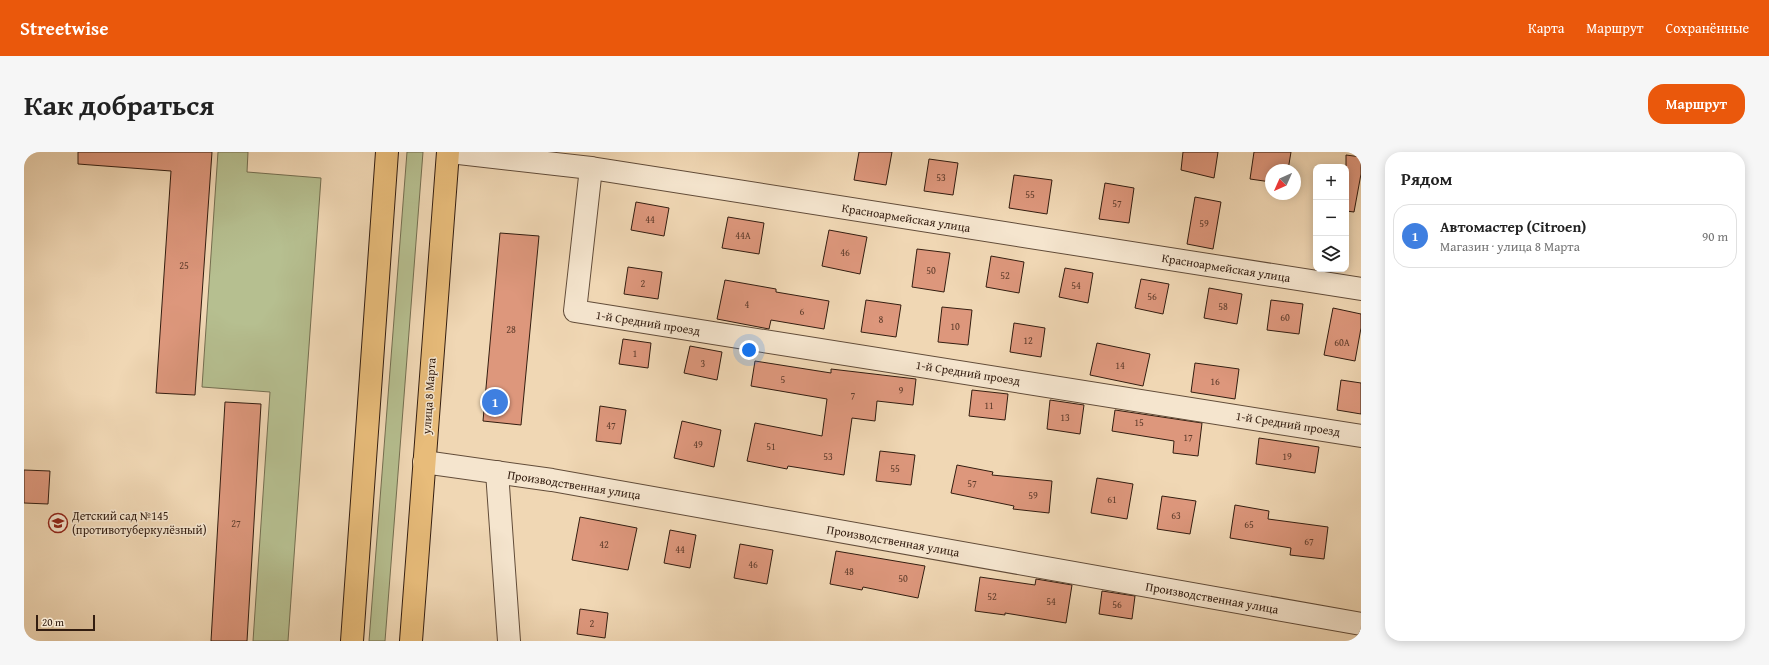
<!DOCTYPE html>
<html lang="ru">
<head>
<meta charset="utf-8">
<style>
	:root { --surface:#fff; --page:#f6f6f6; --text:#222; --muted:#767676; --line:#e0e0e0; --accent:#ea580c }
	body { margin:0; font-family:"Gentium Book Plus",serif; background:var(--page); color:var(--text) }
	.controls { position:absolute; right:12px; top:12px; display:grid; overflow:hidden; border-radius:8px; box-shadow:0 2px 10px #0003 }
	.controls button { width:36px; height:36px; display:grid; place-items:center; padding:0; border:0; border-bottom:1px solid var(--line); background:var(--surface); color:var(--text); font:20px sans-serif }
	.compass { position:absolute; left:1241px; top:12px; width:36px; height:36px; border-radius:50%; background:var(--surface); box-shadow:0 2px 10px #0003; rotate:225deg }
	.scale { position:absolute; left:12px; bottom:10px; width:59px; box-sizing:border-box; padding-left:4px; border:2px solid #331d10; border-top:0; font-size:11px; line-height:14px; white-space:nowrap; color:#331d10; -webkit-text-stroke:3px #f5e5ce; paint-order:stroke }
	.you { position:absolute; left:725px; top:198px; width:14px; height:14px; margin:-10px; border:3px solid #fff; border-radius:50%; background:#1a73e8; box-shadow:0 0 0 6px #1a73e833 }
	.badge { display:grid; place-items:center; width:26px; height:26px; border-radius:50%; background:var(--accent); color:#fff; font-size:13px; font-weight:700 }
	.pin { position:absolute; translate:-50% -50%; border:2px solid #fff; box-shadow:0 1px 4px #0006 }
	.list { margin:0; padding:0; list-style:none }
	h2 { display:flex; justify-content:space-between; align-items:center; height:52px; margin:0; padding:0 16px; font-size:17px }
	h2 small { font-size:13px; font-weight:400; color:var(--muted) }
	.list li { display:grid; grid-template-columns:26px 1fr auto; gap:12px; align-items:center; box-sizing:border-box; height:64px; margin:0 8px 8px; padding:0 8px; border:1px solid var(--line); border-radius:16px }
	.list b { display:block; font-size:15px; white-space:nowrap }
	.list p { margin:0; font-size:13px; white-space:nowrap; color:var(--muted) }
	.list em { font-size:13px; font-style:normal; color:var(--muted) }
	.icon { flex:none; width:22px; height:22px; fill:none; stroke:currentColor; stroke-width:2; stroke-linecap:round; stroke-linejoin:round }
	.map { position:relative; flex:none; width:1337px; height:489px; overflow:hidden; border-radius:16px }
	header { display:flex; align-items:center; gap:24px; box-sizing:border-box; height:56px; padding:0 20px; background:var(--accent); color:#fff }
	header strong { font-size:19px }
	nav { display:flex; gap:22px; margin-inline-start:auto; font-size:14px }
	.intro { display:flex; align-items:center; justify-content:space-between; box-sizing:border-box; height:96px; padding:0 24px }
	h1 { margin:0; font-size:28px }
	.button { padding:10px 18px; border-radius:16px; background:var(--accent); color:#fff; font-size:14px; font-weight:700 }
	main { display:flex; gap:24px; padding:0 24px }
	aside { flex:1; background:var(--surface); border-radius:16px; box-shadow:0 2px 10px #0003 }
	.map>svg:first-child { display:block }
	.green { fill:#b6bf90; stroke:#746e50 }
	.building { fill:#dd977c; stroke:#331d10 }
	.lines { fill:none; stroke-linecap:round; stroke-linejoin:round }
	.minor-casing { stroke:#624c39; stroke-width:24 }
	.primary-casing { stroke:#331d10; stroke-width:24 }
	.minor { stroke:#f5e5ce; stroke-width:22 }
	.primary { stroke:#e8bc7a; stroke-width:22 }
	.labels { text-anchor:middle; stroke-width:3; stroke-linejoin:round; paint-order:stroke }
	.number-label { font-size:10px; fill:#5e3c2b }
	.street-label { font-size:12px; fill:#331d10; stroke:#f5e5ce }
	.poi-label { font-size:12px; fill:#331d10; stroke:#f5e5ce; text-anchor:start }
</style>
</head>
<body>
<header>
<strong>Streetwise</strong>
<nav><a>Карта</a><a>Маршрут</a><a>Сохранённые</a></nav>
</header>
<div class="intro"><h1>Как добраться</h1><a class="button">Маршрут</a></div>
<main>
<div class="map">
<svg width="1337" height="489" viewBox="0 0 1337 489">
	<rect width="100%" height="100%" fill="#f0d7b4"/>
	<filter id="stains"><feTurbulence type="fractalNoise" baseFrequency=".005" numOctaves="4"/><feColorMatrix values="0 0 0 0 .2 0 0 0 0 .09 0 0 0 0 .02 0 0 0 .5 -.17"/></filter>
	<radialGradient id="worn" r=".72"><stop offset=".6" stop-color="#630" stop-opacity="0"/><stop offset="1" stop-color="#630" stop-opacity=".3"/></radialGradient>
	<g class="green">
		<polygon points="194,0 224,0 223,20 297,26 264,489 229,489 246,240 178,235"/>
		<polygon points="383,0 399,0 361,489 345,489"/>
	</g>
	<g class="building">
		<polygon points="54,0 188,0 171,243 132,241 147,19 54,12"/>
		<polygon points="835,0 868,0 862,33 830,28"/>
		<polygon points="1159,0 1194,0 1190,26 1157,18"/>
		<polygon points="1230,0 1267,0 1264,18 1247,18 1247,30 1226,27"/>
		<polygon points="1322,3 1337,5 1337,22 1330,60 1322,59"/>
		<polygon points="905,7 934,11 929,43 900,39"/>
		<polygon points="990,23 1028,28 1023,62 985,56"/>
		<polygon points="1081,31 1110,36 1105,71 1075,67"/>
		<polygon points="1171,45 1197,50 1189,97 1163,92"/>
		<polygon points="612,50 645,56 640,84 607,78"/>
		<polygon points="704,65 740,71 735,102 698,96"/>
		<polygon points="805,78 843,85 836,122 798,114"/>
		<polygon points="476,81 515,84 497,273 459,269"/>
		<polygon points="893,97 926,101 920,140 888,135"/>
		<polygon points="967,104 1000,110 995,141 962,135"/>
		<polygon points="604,115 638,120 634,147 600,142"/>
		<polygon points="1041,116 1069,121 1064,151 1035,145"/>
		<polygon points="1117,127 1145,132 1139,162 1111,156"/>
		<polygon points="701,128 752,137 752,140 805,149 800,177 747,168 745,177 693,167"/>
		<polygon points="1185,136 1218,142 1213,172 1180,166"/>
		<polygon points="842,148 877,153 872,185 837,180"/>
		<polygon points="1247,148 1279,152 1275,182 1243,178"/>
		<polygon points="918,155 948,158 944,193 914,190"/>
		<polygon points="1309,156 1337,162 1337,176 1331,209 1300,203"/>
		<polygon points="990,171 1021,176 1017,205 986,200"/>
		<polygon points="599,187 627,191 624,216 595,212"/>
		<polygon points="1073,191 1126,202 1119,234 1066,223"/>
		<polygon points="666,194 698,200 693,228 660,221"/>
		<polygon points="731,209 807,221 807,217 892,227 889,253 853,249 851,269 828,266 820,323 764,314 763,317 723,309 731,271 798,284 803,247 727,234"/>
		<polygon points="1171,211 1215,217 1211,247 1167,240"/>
		<polygon points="1317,228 1337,231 1337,262 1313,258"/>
		<polygon points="948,238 984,242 981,268 945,264"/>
		<polygon points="1026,248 1060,253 1056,282 1023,277"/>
		<polygon points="201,250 237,252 223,489 187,489"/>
		<polygon points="576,254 602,258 597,292 572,289"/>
		<polygon points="1091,258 1178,271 1174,304 1149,301 1150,289 1088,279"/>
		<polygon points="658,269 697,278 690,315 650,306"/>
		<polygon points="1235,286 1295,295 1291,321 1232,312"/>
		<polygon points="856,299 891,303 887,333 852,329"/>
		<polygon points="933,313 969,320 968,323 1028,329 1025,361 989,357 990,354 927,341"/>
		<polygon points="0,318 26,319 24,352 0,351"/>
		<polygon points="1073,326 1109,332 1103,367 1067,361"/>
		<polygon points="1138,344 1172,349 1166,382 1133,377"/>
		<polygon points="1211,353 1245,359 1244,367 1304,375 1300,407 1266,403 1267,396 1206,386"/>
		<polygon points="556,365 613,376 604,418 548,408"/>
		<polygon points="646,378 672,383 666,416 640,411"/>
		<polygon points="716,392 749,398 743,432 710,426"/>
		<polygon points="812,399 901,414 894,446 839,435 838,438 806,432"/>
		<polygon points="956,425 1011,433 1012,427 1048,433 1042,471 981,461 981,463 951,459"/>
		<polygon points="1078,439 1111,444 1108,467 1075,462"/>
		<polygon points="556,457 584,461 581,486 553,482"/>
	</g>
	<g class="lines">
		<defs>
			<g id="minor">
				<polyline points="426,0 567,16 1337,137"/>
				<polyline points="567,16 551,159 1337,284"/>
				<polyline points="400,310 528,328 1337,472"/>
				<polyline points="473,320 485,489"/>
			</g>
			<g id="primary">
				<polyline points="328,489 363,0"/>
				<polyline points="387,489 424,0"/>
			</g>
		</defs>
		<use href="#minor" class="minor-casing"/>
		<use href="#primary" class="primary-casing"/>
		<use href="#minor" class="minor"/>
		<use href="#primary" class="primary"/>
	</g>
	<defs>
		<symbol id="school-ring" viewBox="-11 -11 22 22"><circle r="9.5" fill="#f5e5ce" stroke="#8f2418" stroke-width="1.5"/><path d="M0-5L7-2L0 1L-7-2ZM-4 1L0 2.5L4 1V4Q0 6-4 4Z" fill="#8f2418"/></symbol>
	</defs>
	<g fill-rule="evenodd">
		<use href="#school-ring" x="23" y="360" width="22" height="22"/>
	</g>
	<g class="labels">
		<g class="number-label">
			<text x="917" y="29">53</text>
			<text x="1006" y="46">55</text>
			<text x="1093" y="55">57</text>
			<text x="626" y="71">44</text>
			<text x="1180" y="75">59</text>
			<text x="719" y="87">44А</text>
			<text x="821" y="104">46</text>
			<text x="160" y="117">25</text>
			<text x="907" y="122">50</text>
			<text x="981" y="127">52</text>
			<text x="619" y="135">2</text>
			<text x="1052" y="137">54</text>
			<text x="1128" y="148">56</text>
			<text x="723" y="156">4</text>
			<text x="1199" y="158">58</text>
			<text x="778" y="163">6</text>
			<text x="1261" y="169">60</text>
			<text x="857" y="171">8</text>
			<text x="931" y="178">10</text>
			<text x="487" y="181">28</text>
			<text x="1004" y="192">12</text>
			<text x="1318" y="194">60А</text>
			<text x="611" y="205">1</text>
			<text x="679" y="215">3</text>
			<text x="1096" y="217">14</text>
			<text x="759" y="231">5</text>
			<text x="1191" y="233">16</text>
			<text x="877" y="242">9</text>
			<text x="829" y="247">7</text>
			<text x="965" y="257">11</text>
			<text x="1041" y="269">13</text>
			<text x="1115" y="274">15</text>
			<text x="587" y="277">47</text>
			<text x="1164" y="289">17</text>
			<text x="674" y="296">49</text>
			<text x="747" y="298">51</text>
			<text x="804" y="308">53</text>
			<text x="1263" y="308">19</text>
			<text x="871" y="320">55</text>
			<text x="948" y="335">57</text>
			<text x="1009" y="347">59</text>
			<text x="1088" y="351">61</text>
			<text x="1152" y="367">63</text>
			<text x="212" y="375">27</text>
			<text x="1225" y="376">65</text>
			<text x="1285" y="393">67</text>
			<text x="580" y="396">42</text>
			<text x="656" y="401">44</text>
			<text x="729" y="416">46</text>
			<text x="825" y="423">48</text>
			<text x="879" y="430">50</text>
			<text x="968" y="448">52</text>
			<text x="1027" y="453">54</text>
			<text x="1093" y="456">56</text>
			<text x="568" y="475">2</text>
		</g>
		<g class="street-label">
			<text transform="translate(882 66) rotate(9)" y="4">Красноармейская улица</text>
			<text transform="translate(1202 116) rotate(9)" y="4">Красноармейская улица</text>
			<text transform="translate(624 171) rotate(9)" y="4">1-й Средний проезд</text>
			<text transform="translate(944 221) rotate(9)" y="4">1-й Средний проезд</text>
			<text transform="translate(405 244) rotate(-86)" y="4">улица 8 Марта</text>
			<text transform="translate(1264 272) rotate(9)" y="4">1-й Средний проезд</text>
			<text transform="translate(550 333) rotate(9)" y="4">Производственная улица</text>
			<text transform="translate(869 389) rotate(10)" y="4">Производственная улица</text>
			<text transform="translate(1188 446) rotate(10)" y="4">Производственная улица</text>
		</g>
		<g class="poi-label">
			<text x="48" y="368">Детский сад №145<tspan x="48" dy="14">(противотуберкулёзный)</tspan></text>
		</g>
	</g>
	<rect width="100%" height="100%" filter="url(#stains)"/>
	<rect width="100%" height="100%" fill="url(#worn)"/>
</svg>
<div class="controls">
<button>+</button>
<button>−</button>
<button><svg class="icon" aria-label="layers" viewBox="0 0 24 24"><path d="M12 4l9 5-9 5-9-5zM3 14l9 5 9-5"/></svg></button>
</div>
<svg class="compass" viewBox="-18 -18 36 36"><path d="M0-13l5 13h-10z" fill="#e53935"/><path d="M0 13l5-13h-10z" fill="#767676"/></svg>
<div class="scale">20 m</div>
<div class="you"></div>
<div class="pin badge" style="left:471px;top:250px;background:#3f7fe0">1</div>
</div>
<aside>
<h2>Рядом<small></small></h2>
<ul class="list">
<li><span class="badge" style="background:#3f7fe0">1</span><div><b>Автомастер (Citroen)</b><p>Магазин · улица 8 Марта</p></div><em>90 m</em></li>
</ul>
</aside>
</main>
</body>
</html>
